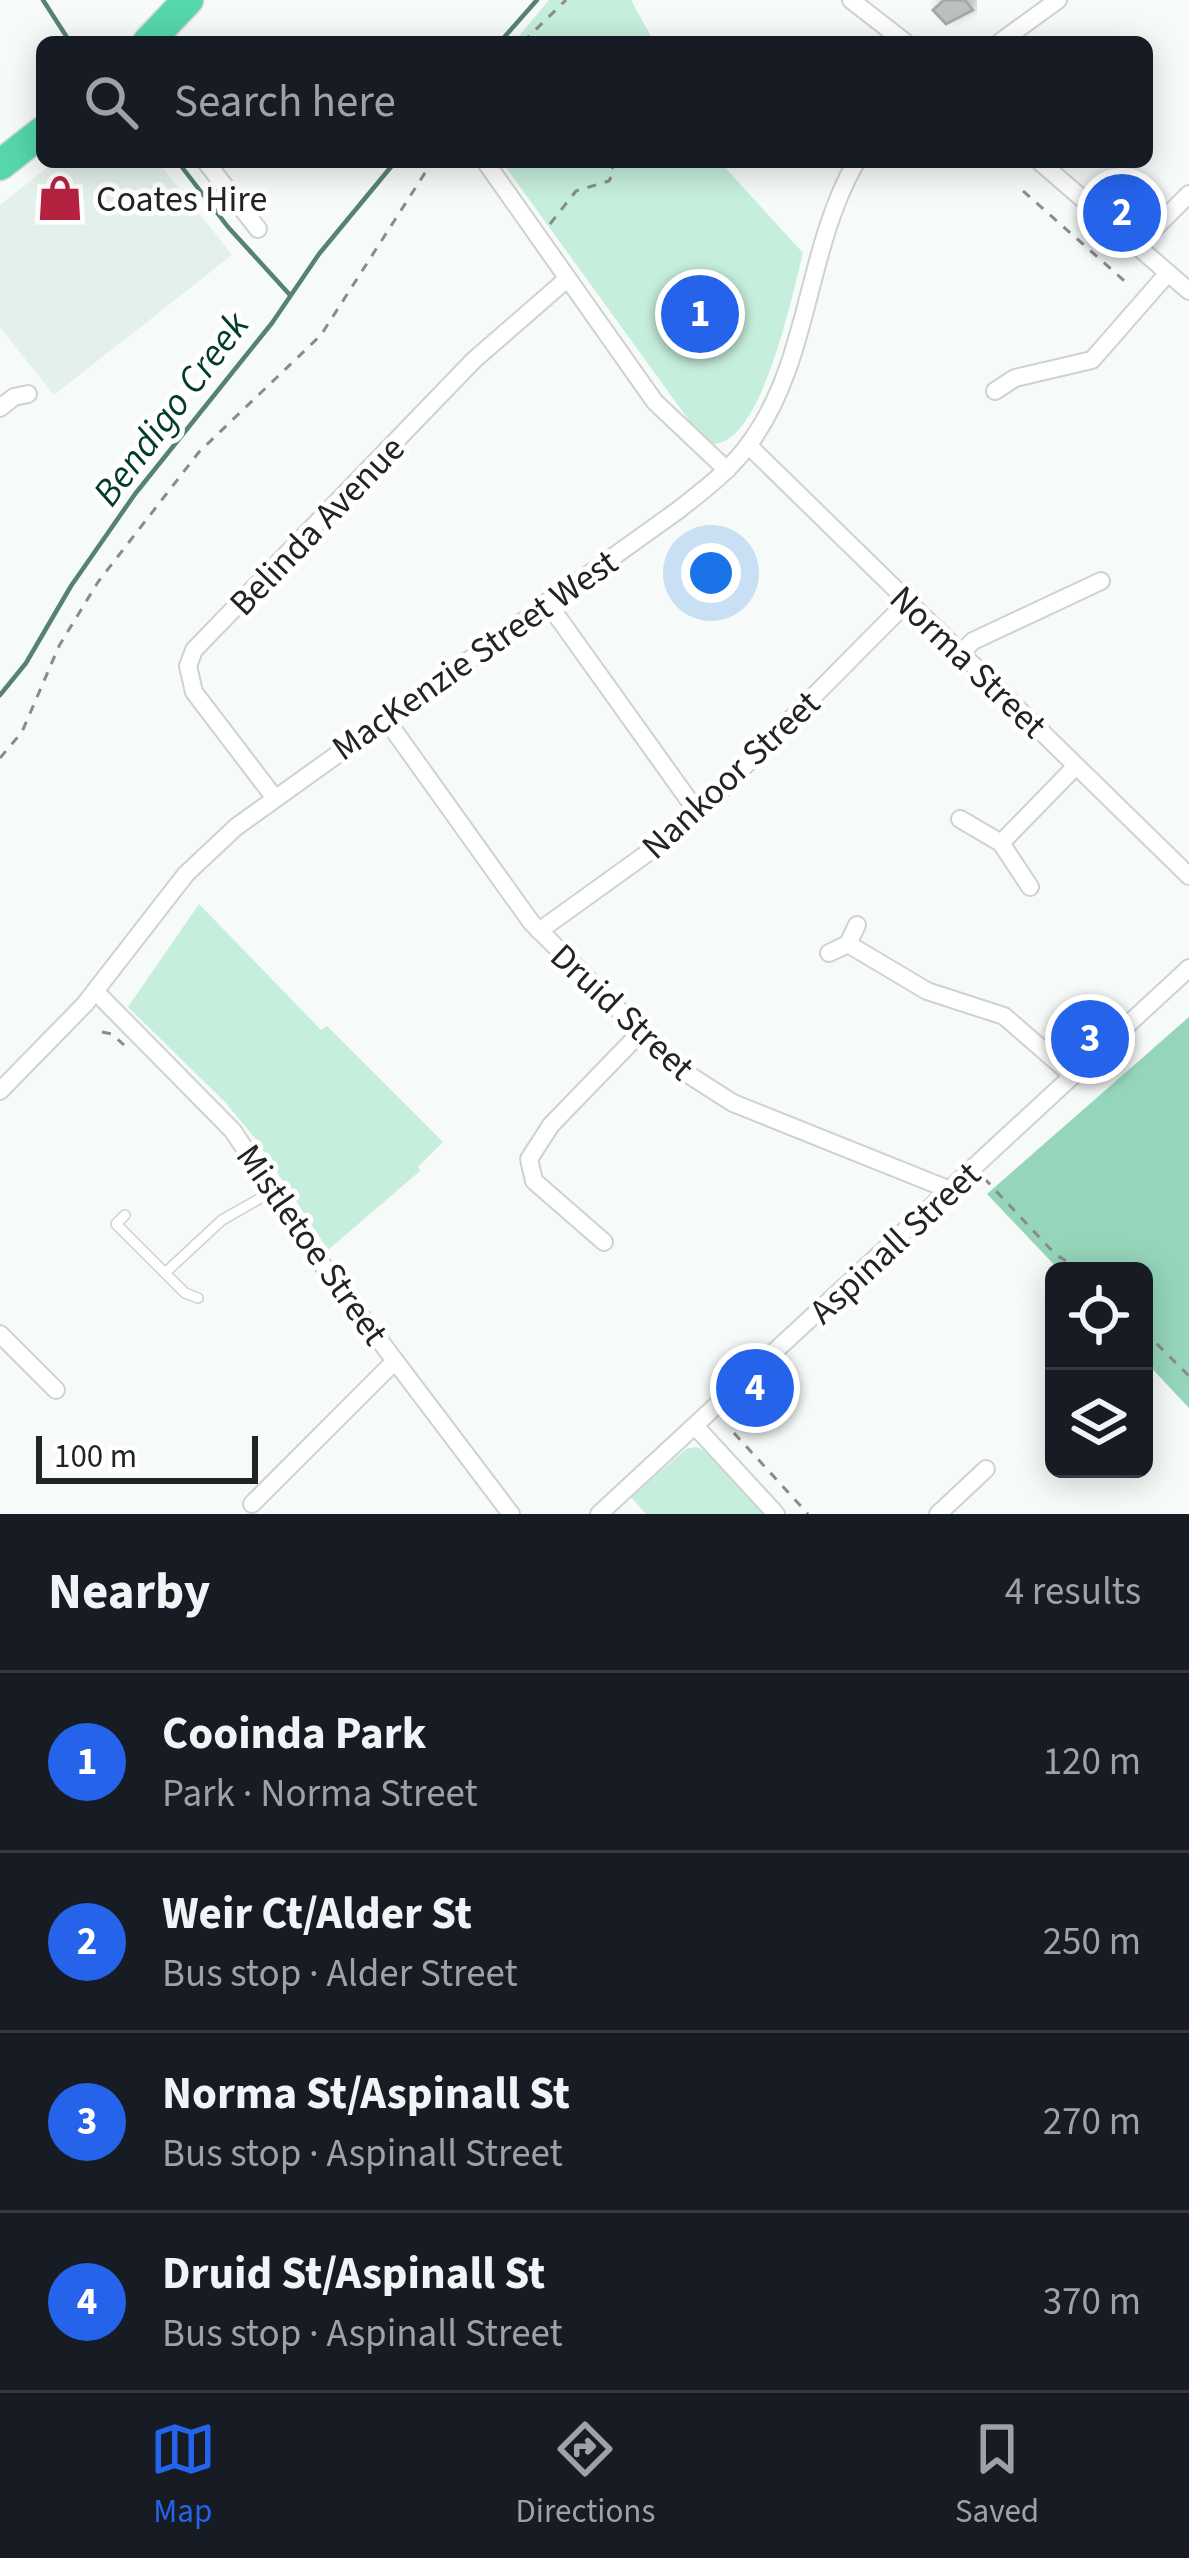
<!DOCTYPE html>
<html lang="en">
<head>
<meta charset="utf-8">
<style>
	:root { --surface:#171b24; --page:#242831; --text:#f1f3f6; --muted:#9ea1a6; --line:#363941; --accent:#2563eb }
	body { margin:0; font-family:"Source Sans 3",sans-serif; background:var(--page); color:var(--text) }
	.controls { position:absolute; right:36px; bottom:36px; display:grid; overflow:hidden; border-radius:18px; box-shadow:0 6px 30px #0003 }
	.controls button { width:108px; height:108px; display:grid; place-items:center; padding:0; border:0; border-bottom:3px solid var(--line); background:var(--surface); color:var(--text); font:60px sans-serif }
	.scale { position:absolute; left:36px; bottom:30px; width:222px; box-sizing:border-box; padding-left:12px; border:6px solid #222322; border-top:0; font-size:33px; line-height:42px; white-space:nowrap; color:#222322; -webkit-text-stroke:9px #fff; paint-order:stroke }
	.you { position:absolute; left:711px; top:573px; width:42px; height:42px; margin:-30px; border:9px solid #fff; border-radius:50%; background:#1a73e8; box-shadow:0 0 0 18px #1a73e833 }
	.badge { display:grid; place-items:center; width:78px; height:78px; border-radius:50%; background:var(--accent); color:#fff; font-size:39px; font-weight:700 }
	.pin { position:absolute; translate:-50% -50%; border:6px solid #fff; box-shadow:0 3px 12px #0006 }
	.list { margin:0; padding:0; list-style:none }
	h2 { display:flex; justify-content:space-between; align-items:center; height:156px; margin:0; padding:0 48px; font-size:51px }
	h2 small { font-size:39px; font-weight:400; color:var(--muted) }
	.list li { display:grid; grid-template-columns:78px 1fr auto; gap:36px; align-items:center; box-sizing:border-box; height:180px; padding:0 48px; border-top:3px solid var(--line) }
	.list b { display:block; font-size:45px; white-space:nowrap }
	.list p { margin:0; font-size:39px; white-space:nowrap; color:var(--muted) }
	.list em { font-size:39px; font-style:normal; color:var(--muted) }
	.icon { flex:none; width:66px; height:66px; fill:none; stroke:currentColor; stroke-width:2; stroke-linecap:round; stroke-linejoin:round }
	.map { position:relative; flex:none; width:1189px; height:1514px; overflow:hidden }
	.search { position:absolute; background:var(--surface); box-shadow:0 6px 30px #0003; left:36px; right:36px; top:36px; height:132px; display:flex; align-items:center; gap:30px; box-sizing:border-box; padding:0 42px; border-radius:18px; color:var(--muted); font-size:45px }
	.sheet { height:876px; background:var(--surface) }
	nav { display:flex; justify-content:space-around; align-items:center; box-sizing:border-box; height:168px; border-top:3px solid var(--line); background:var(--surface); font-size:33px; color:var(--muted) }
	nav a { display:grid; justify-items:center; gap:6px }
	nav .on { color:var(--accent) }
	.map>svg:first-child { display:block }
	.built { fill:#e4f1eb }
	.green { fill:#c6eedc }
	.forest { fill:#95d6bb }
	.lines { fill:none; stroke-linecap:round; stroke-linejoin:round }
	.stream { stroke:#568370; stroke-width:4.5 }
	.building { fill:#bcc0be; stroke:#a4a8a6; stroke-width:3; filter:url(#shadow) }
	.lane-casing { stroke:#ced2d0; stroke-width:12 }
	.street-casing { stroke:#ced2d0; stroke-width:20 }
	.highway-casing { stroke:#d7d7d7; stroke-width:33 }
	.path { stroke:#8a8c8b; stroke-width:3; stroke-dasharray:9 9; stroke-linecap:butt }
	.lane { stroke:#fff; stroke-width:9 }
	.street { stroke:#fff; stroke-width:16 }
	.highway { stroke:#55d7a9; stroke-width:30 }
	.labels { text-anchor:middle; stroke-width:10; stroke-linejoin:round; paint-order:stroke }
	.poi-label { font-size:36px; fill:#222322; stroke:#fff; text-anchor:start }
	.street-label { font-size:36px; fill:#222322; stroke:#fff }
	.water-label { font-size:39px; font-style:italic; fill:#013b2a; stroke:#fff }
</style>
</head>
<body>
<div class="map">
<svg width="1189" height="1514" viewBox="0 0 1189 1514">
	<defs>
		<filter id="shadow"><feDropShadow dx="6" dy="-6" stdDeviation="6" flood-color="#0004"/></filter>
	</defs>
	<rect width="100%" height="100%" fill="#f6faf8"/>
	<polygon class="built" points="54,162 158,162 232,255 54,395 0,327 0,205"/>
	<g class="green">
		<polygon points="549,0 631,0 654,42 514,42"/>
		<path d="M502,162h218l83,91c-11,41 -40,188 -89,191l-18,-14z"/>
		<polygon points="199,904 321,1030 327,1026 443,1142 418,1167 420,1171 328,1250 254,1137 225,1102 128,1007"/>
		<polygon points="696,1447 706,1451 764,1514 646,1514 631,1497 686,1449"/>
	</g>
	<polygon class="forest" points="1189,1017 1189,1408 1144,1360 1144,1271 1060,1271 987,1194"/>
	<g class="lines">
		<g class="stream">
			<polyline points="43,0 70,42"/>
			<polyline points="500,42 537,0"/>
			<polyline points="178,162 228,227 290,295"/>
			<polyline points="0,695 26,663 71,586 135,494 272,323 319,254 395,162"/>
		</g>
	</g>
	<polygon class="building" points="944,0 965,0 973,10 946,24 933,10"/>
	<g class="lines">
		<defs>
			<g id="lane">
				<polyline points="125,1215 116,1224 185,1293 198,1298"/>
				<polyline points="165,1273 222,1220 273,1191"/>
			</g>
			<g id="street">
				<polyline points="851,0 905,42"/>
				<polyline points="1000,42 1058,0"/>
				<polyline points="206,162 258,229"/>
				<polyline points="1040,162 1189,291"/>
				<polyline points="487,164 655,402 727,470"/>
				<polyline points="1137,246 1189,194"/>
				<polyline points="995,391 1015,378 1092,360 1168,273"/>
				<polyline points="0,408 14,397 28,394"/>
				<polyline points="748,445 1189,876"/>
				<polyline points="547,602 698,813"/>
				<polyline points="961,653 973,641 1101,581"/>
				<polyline points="385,718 531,922 675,1066 733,1103 950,1190"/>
				<polyline points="274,797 194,692 188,666 194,650 474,360 567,279"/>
				<polyline points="960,819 1001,843 1076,766"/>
				<polyline points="1001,843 1030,887"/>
				<polyline points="539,931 685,826 908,601"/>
				<polyline points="848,944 927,991 1004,1016 1073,1076"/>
				<polyline points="829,953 848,944 857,925"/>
				<polyline points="95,991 233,1131 318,1259 511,1514"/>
				<path d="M0,1091l85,-87 101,-130 50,-47 441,-316c27,-21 55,-42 75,-71 58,-82 54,-191 104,-278"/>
				<polyline points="604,1242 534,1181 529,1159 551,1125 640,1033"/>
				<polyline points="0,1334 56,1390"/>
				<polyline points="695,1426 776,1514"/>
				<polyline points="252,1504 395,1361"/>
				<polyline points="599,1514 1189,968"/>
				<polyline points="938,1514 986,1469"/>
			</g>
			<g id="highway">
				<polyline points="148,42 188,0"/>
				<polyline points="0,165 42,132"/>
			</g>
		</defs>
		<use href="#lane" class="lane-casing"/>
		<use href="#street" class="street-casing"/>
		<use href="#highway" class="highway-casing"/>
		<g class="path">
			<polyline points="523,42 566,0"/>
			<polyline points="1023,191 1128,284"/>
			<polyline points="550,224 576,191 609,181 614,171 610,162"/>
			<polyline points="0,758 22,732 59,646 98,582 199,452 321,335 432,162"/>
			<polyline points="102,1032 112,1034 124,1045"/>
			<polyline points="984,1178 1055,1254 1082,1271"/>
			<polyline points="1144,1331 1189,1376"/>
			<polyline points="734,1433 808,1514"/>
		</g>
		<use href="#lane" class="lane"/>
		<use href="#street" class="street"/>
		<use href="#highway" class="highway"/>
	</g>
	<defs>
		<symbol id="shop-bare" viewBox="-9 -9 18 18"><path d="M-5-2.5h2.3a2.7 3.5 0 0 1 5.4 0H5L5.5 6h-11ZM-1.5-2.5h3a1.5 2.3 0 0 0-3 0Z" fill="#b4223f" stroke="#fff" stroke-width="2.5" paint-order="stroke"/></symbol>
	</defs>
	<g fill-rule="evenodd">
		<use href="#shop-bare" x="27" y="165" width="66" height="66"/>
	</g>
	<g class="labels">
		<g class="poi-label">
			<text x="96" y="211">Coates Hire</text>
		</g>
		<g class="street-label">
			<text transform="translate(316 525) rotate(-46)" y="13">Belinda Avenue</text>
			<text transform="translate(474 654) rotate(-35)" y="13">MacKenzie Street West</text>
			<text transform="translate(969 661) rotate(44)" y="13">Norma Street</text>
			<text transform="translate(730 774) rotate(-43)" y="13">Nankoor Street</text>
			<text transform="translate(623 1011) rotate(43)" y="13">Druid Street</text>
			<text transform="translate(894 1242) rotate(-43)" y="13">Aspinall Street</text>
			<text transform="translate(313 1244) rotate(55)" y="13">Mistletoe Street</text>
		</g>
		<g class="water-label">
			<text transform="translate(170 408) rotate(-53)" y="14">Bendigo Creek</text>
		</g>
	</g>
</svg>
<div class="controls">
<button><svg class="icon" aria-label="locate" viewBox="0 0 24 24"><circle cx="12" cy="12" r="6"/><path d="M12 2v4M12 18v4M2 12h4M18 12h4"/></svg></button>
<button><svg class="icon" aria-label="layers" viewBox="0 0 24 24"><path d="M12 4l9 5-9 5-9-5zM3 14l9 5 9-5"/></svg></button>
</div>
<div class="scale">100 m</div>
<div class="you"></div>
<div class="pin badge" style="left:700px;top:314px">1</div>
<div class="pin badge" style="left:1122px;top:213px">2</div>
<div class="pin badge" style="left:1090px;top:1039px">3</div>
<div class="pin badge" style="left:755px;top:1388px">4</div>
<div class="search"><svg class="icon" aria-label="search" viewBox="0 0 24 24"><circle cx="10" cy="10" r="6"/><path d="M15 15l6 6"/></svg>Search here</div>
</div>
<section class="sheet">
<h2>Nearby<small>4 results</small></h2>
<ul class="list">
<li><span class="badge">1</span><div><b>Cooinda Park</b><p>Park · Norma Street</p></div><em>120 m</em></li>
<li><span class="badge">2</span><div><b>Weir Ct/Alder St</b><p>Bus stop · Alder Street</p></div><em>250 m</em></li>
<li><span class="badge">3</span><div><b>Norma St/Aspinall St</b><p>Bus stop · Aspinall Street</p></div><em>270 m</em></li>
<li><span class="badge">4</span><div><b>Druid St/Aspinall St</b><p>Bus stop · Aspinall Street</p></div><em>370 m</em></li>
</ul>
</section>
<nav>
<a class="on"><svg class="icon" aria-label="map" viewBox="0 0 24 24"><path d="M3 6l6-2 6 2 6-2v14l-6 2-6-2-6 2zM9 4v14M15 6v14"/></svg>Map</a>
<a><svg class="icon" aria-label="directions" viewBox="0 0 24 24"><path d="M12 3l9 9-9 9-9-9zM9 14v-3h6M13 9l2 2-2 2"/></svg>Directions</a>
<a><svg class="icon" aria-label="saved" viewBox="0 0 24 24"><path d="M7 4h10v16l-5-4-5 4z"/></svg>Saved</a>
</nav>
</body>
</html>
